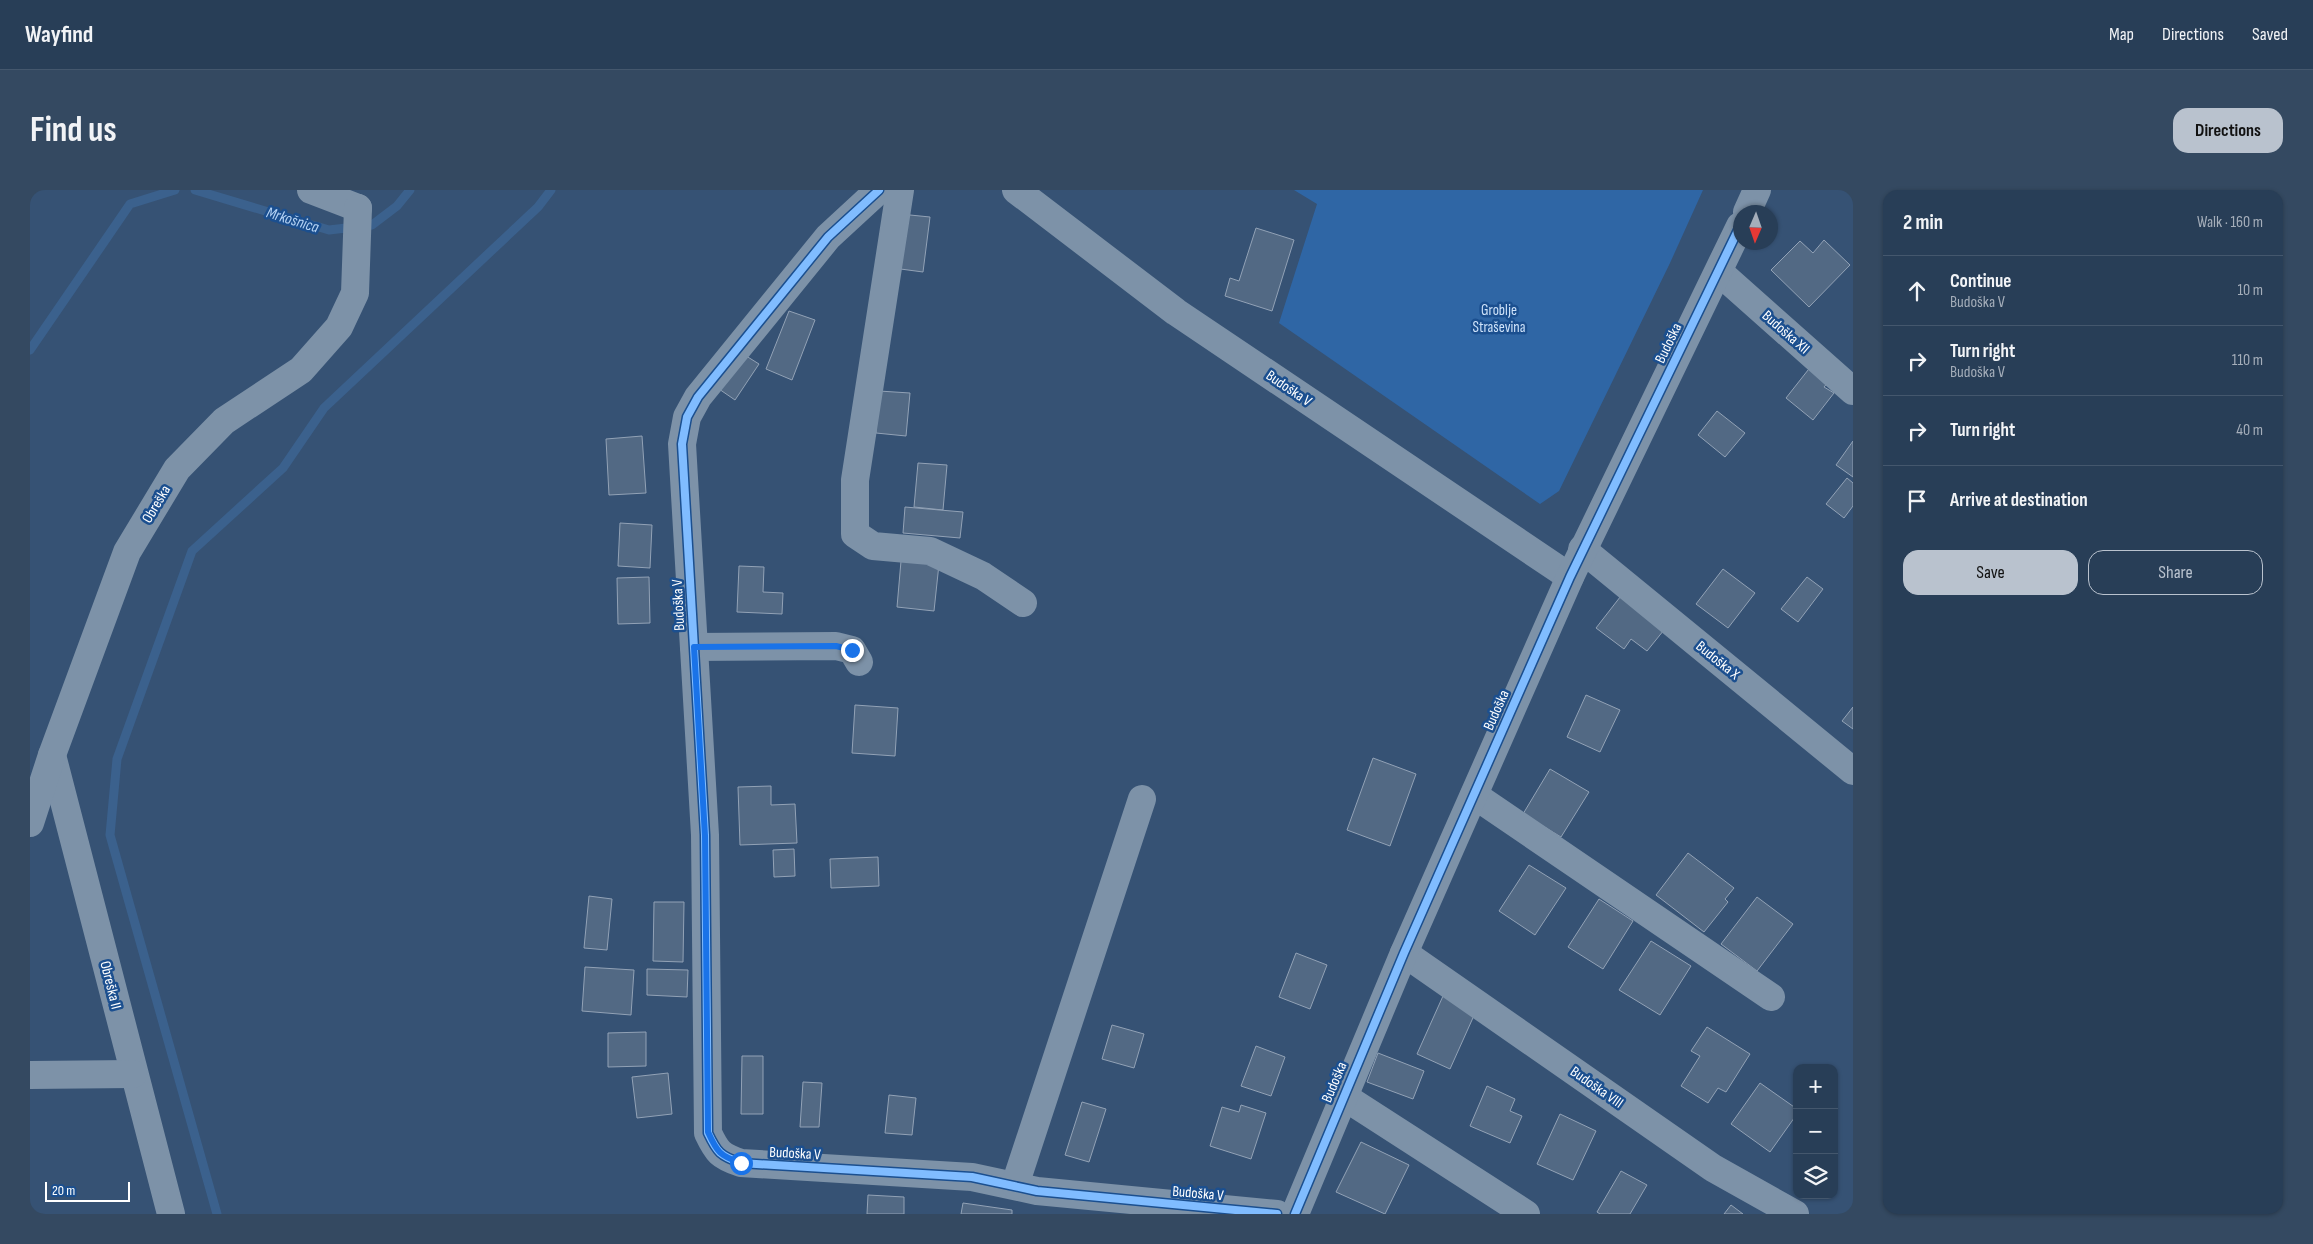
<!DOCTYPE html>
<html lang="en">
<head>
<meta charset="utf-8">
<style>
	:root { --surface:#283e57; --page:#344961; --text:#f1f3f6; --muted:#a5aeba; --line:#44576d; --accent:#b9c2ce }
	body { margin:0; font-family:"Sofia Sans Condensed",sans-serif; background:var(--page); color:var(--text) }
	.controls { position:absolute; right:15px; bottom:15px; display:grid; overflow:hidden; border-radius:10px; box-shadow:0 1px 4px #0004 }
	.controls button { width:45px; height:45px; display:grid; place-items:center; padding:0; border:0; border-bottom:1px solid var(--line); background:var(--surface); color:var(--text); font:25px sans-serif }
	.compass { position:absolute; left:1703px; top:15px; width:45px; height:45px; border-radius:50%; background:var(--surface); box-shadow:0 1px 4px #0004; rotate:182deg }
	.scale { position:absolute; left:15px; bottom:12px; width:85px; box-sizing:border-box; padding-left:5px; border:2px solid #fff; border-top:0; font-size:14px; line-height:18px; white-space:nowrap; color:#fff; -webkit-text-stroke:4px #1b4f8f; paint-order:stroke }
	.stop { position:absolute; width:15px; height:15px; margin:-11px; border:4px solid #1a73e8; border-radius:50%; background:#fff }
	.stop.end { background:#1a73e8; border-color:#fff; box-shadow:0 1px 5px #0008 }
	.list { margin:0; padding:0; list-style:none }
	h2 { display:flex; justify-content:space-between; align-items:center; height:65px; margin:0; padding:0 20px; font-size:21px }
	h2 small { font-size:16px; font-weight:400; color:var(--muted) }
	.list li { display:grid; grid-template-columns:32px 1fr auto; gap:15px; align-items:center; box-sizing:border-box; height:70px; padding:0 20px; border-top:1px solid var(--line) }
	.list b { display:block; font-size:19px; white-space:nowrap }
	.list p { margin:0; font-size:16px; white-space:nowrap; color:var(--muted) }
	.list em { font-size:16px; font-style:normal; color:var(--muted) }
	.actions { display:flex; gap:10px; padding:15px 20px }
	.actions a { flex:1; padding:11px 0; border:1px solid var(--accent); border-radius:15px; text-align:center; font-size:18px; color:var(--accent) }
	.actions .main { background:var(--accent); color:#111 }
	.icon { flex:none; width:28px; height:28px; fill:none; stroke:currentColor; stroke-width:2; stroke-linecap:round; stroke-linejoin:round }
	.map { position:relative; flex:none; width:1823px; height:1024px; overflow:hidden; border-radius:15px }
	header { display:flex; align-items:center; gap:30px; box-sizing:border-box; height:70px; padding:0 25px; background:var(--surface); border-bottom:1px solid var(--line) }
	header strong { font-size:24px }
	nav { display:flex; gap:28px; margin-inline-start:auto; font-size:18px }
	.intro { display:flex; align-items:center; justify-content:space-between; box-sizing:border-box; height:120px; padding:0 30px }
	h1 { margin:0; font-size:35px }
	.button { padding:12px 22px; border-radius:15px; background:var(--accent); color:#111; font-size:18px; font-weight:700 }
	main { display:flex; gap:30px; padding:0 30px }
	aside { flex:1; background:var(--surface); border-radius:15px; box-shadow:0 1px 4px #0004 }
	.map>svg:first-child { display:block }
	.green { fill:#2f66a5 }
	.lines { fill:none; stroke-linecap:round; stroke-linejoin:round }
	.stream { stroke:#3b618d; stroke-width:9 }
	.building { fill:#526984; stroke:#92a2b6 }
	.minor { stroke:#7d92a8; stroke-width:28 }
	.cycleway-casing { stroke:#1b4f8f; stroke-width:11 }
	.cycleway { stroke:#80bcff; stroke-width:8 }
	.route { stroke:#1a73e8; stroke-width:6 }
	.labels { text-anchor:middle; stroke-width:5; stroke-linejoin:round; paint-order:stroke }
	.park-label { font-size:15px; fill:#cfe3fa; stroke:#1b4f8f }
	.street-label { font-size:15px; fill:#fff; stroke:#1b4f8f }
	.water-label { font-size:16px; font-style:italic; fill:#b5d3f5; stroke:#1b4f8f }
</style>
</head>
<body>
<header>
<strong>Wayfind</strong>
<nav><a>Map</a><a>Directions</a><a>Saved</a></nav>
</header>
<div class="intro"><h1>Find us</h1><a class="button">Directions</a></div>
<main>
<div class="map">
<svg width="1823" height="1024" viewBox="0 0 1823 1024">
	<rect width="100%" height="100%" fill="#365274"/>
	<polygon class="green" points="1264,0 1673,0 1640,73 1529,301 1510,314 1249,133 1287,14"/>
	<g class="lines">
		<g class="stream">
			<polyline points="165,0 299,40 342,35 367,16 380,0"/>
			<polyline points="0,160 100,14 145,0"/>
			<polyline points="187,1024 80,645 87,569 162,361 253,278 294,218 508,17 521,0"/>
		</g>
	</g>
	<g class="building">
		<polygon points="870,24 900,27 893,82 863,78"/>
		<polygon points="1226,38 1264,50 1242,121 1195,106 1200,88 1209,91"/>
		<polygon points="1794,50 1820,75 1779,117 1741,80 1770,51 1783,63"/>
		<polygon points="759,121 785,130 762,190 736,179"/>
		<polygon points="713,164 729,174 705,210 689,199"/>
		<polygon points="1782,175 1800,190 1794,197 1804,203 1783,230 1756,208"/>
		<polygon points="849,201 880,203 876,246 846,243"/>
		<polygon points="1687,221 1715,243 1695,267 1668,245"/>
		<polygon points="612,246 616,303 579,305 576,249"/>
		<polygon points="1823,251 1823,287 1806,275"/>
		<polygon points="888,273 917,275 913,320 884,317"/>
		<polygon points="1817,288 1823,293 1823,316 1814,328 1796,314"/>
		<polygon points="875,317 933,322 930,348 873,343"/>
		<polygon points="590,333 622,335 620,378 588,376"/>
		<polygon points="871,371 909,374 904,421 867,417"/>
		<polygon points="709,376 734,377 733,402 753,403 752,424 707,422"/>
		<polygon points="1693,379 1725,403 1698,438 1666,414"/>
		<polygon points="619,387 620,433 588,434 587,388"/>
		<polygon points="1777,387 1793,399 1768,432 1751,419"/>
		<polygon points="1594,402 1638,435 1617,461 1601,449 1594,459 1566,438"/>
		<polygon points="1556,505 1590,520 1570,562 1537,547"/>
		<polygon points="825,515 868,518 865,566 822,563"/>
		<polygon points="1823,517 1823,539 1812,531"/>
		<polygon points="1343,568 1386,584 1360,656 1317,640"/>
		<polygon points="1520,579 1559,602 1531,647 1493,624"/>
		<polygon points="741,596 741,615 765,614 767,653 710,655 708,597"/>
		<polygon points="764,659 765,686 744,687 743,660"/>
		<polygon points="1658,663 1704,698 1695,709 1698,712 1674,742 1626,705"/>
		<polygon points="848,667 849,696 801,698 800,669"/>
		<polygon points="1499,675 1536,698 1505,745 1469,721"/>
		<polygon points="559,706 582,709 577,760 554,758"/>
		<polygon points="1727,707 1763,734 1727,781 1691,754"/>
		<polygon points="1569,709 1603,731 1573,779 1538,757"/>
		<polygon points="624,712 654,712 653,772 623,771"/>
		<polygon points="1621,751 1661,776 1630,825 1589,800"/>
		<polygon points="1266,763 1297,775 1280,819 1249,807"/>
		<polygon points="555,777 604,780 601,825 552,821"/>
		<polygon points="617,779 658,780 657,807 617,805"/>
		<polygon points="1413,806 1446,821 1420,879 1387,864"/>
		<polygon points="1082,835 1114,844 1104,878 1072,869"/>
		<polygon points="1677,837 1720,864 1696,902 1688,898 1678,913 1651,896 1670,866 1661,861"/>
		<polygon points="616,842 616,876 578,877 578,843"/>
		<polygon points="1226,856 1255,867 1241,906 1211,896"/>
		<polygon points="1348,863 1394,881 1383,909 1337,892"/>
		<polygon points="712,866 733,866 733,924 711,924"/>
		<polygon points="638,883 642,924 607,928 602,887"/>
		<polygon points="773,892 792,893 789,937 770,937"/>
		<polygon points="1730,893 1767,919 1767,924 1740,962 1701,934"/>
		<polygon points="1457,896 1485,909 1480,921 1492,926 1480,953 1440,936"/>
		<polygon points="859,905 886,908 882,945 855,943"/>
		<polygon points="1052,912 1076,919 1059,972 1035,965"/>
		<polygon points="1211,915 1236,923 1221,969 1180,956 1192,917 1209,922"/>
		<polygon points="1530,924 1566,941 1543,990 1507,974"/>
		<polygon points="1331,952 1379,975 1355,1024 1306,1002"/>
		<polygon points="1591,981 1617,995 1600,1024 1570,1024 1567,1022"/>
		<polygon points="838,1005 874,1007 874,1024 837,1024"/>
		<polygon points="933,1013 982,1020 982,1024 931,1024"/>
		<polygon points="1701,1015 1713,1024 1694,1024"/>
	</g>
	<g class="lines">
		<g class="minor">
			<polyline points="281,0 328,18"/>
			<path d="M849,0l-51,47 -130,160 -11,20 -5,27 23,391 3,298c9,19 12,23 33,30l231,14 65,14 240,23"/>
			<polyline points="870,0 825,290 825,344 843,356 900,361 953,386 993,413"/>
			<polyline points="986,0 1146,122 1540,387"/>
			<polyline points="1717,22 1727,0"/>
			<polyline points="1689,82 1823,201"/>
			<polyline points="1552,359 1823,581"/>
			<polyline points="664,457 806,456 822,460 829,472"/>
			<polyline points="22,565 141,1024"/>
			<polyline points="1444,605 1741,807"/>
			<polyline points="0,633 22,565 97,362 147,279 194,231 271,180 309,137 325,103 328,18"/>
			<polyline points="1374,763 1683,978 1765,1024"/>
			<polyline points="0,885 103,884"/>
			<polyline points="1313,906 1496,1024"/>
			<polyline points="985,995 1112,609"/>
			<polyline points="1265,1024 1374,763 1540,387 1710,36"/>
		</g>
		<defs>
			<g id="cycleway">
				<path d="M849,0l-51,47 -130,160 -11,20 -5,27 23,391 3,298c9,19 12,23 33,30l231,14 65,14 240,23"/>
				<polyline points="1265,1024 1374,763 1540,387 1710,36"/>
			</g>
		</defs>
		<use href="#cycleway" class="cycleway-casing"/>
		<use href="#cycleway" class="cycleway"/>
	</g>
	<g class="lines">
		<path class="route" d="M711,973c-21,-7 -24,-11 -33,-31l-3,-296 -11,-189 142,-1 16,4"/>
	</g>
	<g class="labels">
		<g class="park-label">
			<text x="1469" y="125">Groblje<tspan x="1469" dy="17">Straševina</tspan></text>
		</g>
		<g class="street-label">
			<text transform="translate(1756 142) rotate(41)" y="5">Budoška XII</text>
			<text transform="translate(1638 153) rotate(-64)" y="5">Budoška</text>
			<text transform="translate(1259 198) rotate(34)" y="5">Budoška V</text>
			<text transform="translate(126 314) rotate(-59)" y="5">Obreška</text>
			<text transform="translate(648 415) rotate(-93)" y="5">Budoška V</text>
			<text transform="translate(1688 470) rotate(39)" y="5">Budoška X</text>
			<text transform="translate(1466 520) rotate(-66)" y="5">Budoška</text>
			<text transform="translate(81 795) rotate(76)" y="5">Obreška II</text>
			<text transform="translate(1304 892) rotate(-67)" y="5">Budoška</text>
			<text transform="translate(1567 897) rotate(35)" y="5">Budoška VIII</text>
			<text transform="translate(765 963) rotate(3)" y="5">Budoška V</text>
			<text transform="translate(1168 1003) rotate(5)" y="5">Budoška V</text>
		</g>
		<g class="water-label">
			<text transform="translate(263 29) rotate(17)" y="6">Mrkošnica</text>
		</g>
	</g>
</svg>
<div class="controls">
<button>+</button>
<button>−</button>
<button><svg class="icon" aria-label="layers" viewBox="0 0 24 24"><path d="M12 4l9 5-9 5-9-5zM3 14l9 5 9-5"/></svg></button>
</div>
<svg class="compass" viewBox="-18 -18 36 36"><path d="M0-13l5 13h-10z" fill="#e53935"/><path d="M0 13l5-13h-10z" fill="#a5aeba"/></svg>
<div class="scale">20 m</div>
<div class="stop" style="left:711px;top:973px"></div>
<div class="stop end" style="left:822px;top:460px"></div>
</div>
<aside>
<h2>2 min<small>Walk · 160 m</small></h2>
<ul class="list">
<li><svg class="icon" aria-label="ahead" viewBox="0 0 24 24"><path d="M12 20V5M6 11l6-6 6 6"/></svg><div><b>Continue</b><p>Budoška V</p></div><em>10 m</em></li>
<li><svg class="icon" aria-label="right" viewBox="0 0 24 24"><path d="M7 20v-9h11M14 6l5 5-5 5"/></svg><div><b>Turn right</b><p>Budoška V</p></div><em>110 m</em></li>
<li><svg class="icon" aria-label="right" viewBox="0 0 24 24"><path d="M7 20v-9h11M14 6l5 5-5 5"/></svg><div><b>Turn right</b></div><em>40 m</em></li>
<li><svg class="icon" aria-label="arrive" viewBox="0 0 24 24"><path d="M6 21V4h12l-3 4 3 4H6"/></svg><div><b>Arrive at destination</b></div></li>
</ul>
<div class="actions"><a class="main">Save</a><a>Share</a></div>
</aside>
</main>
</body>
</html>
